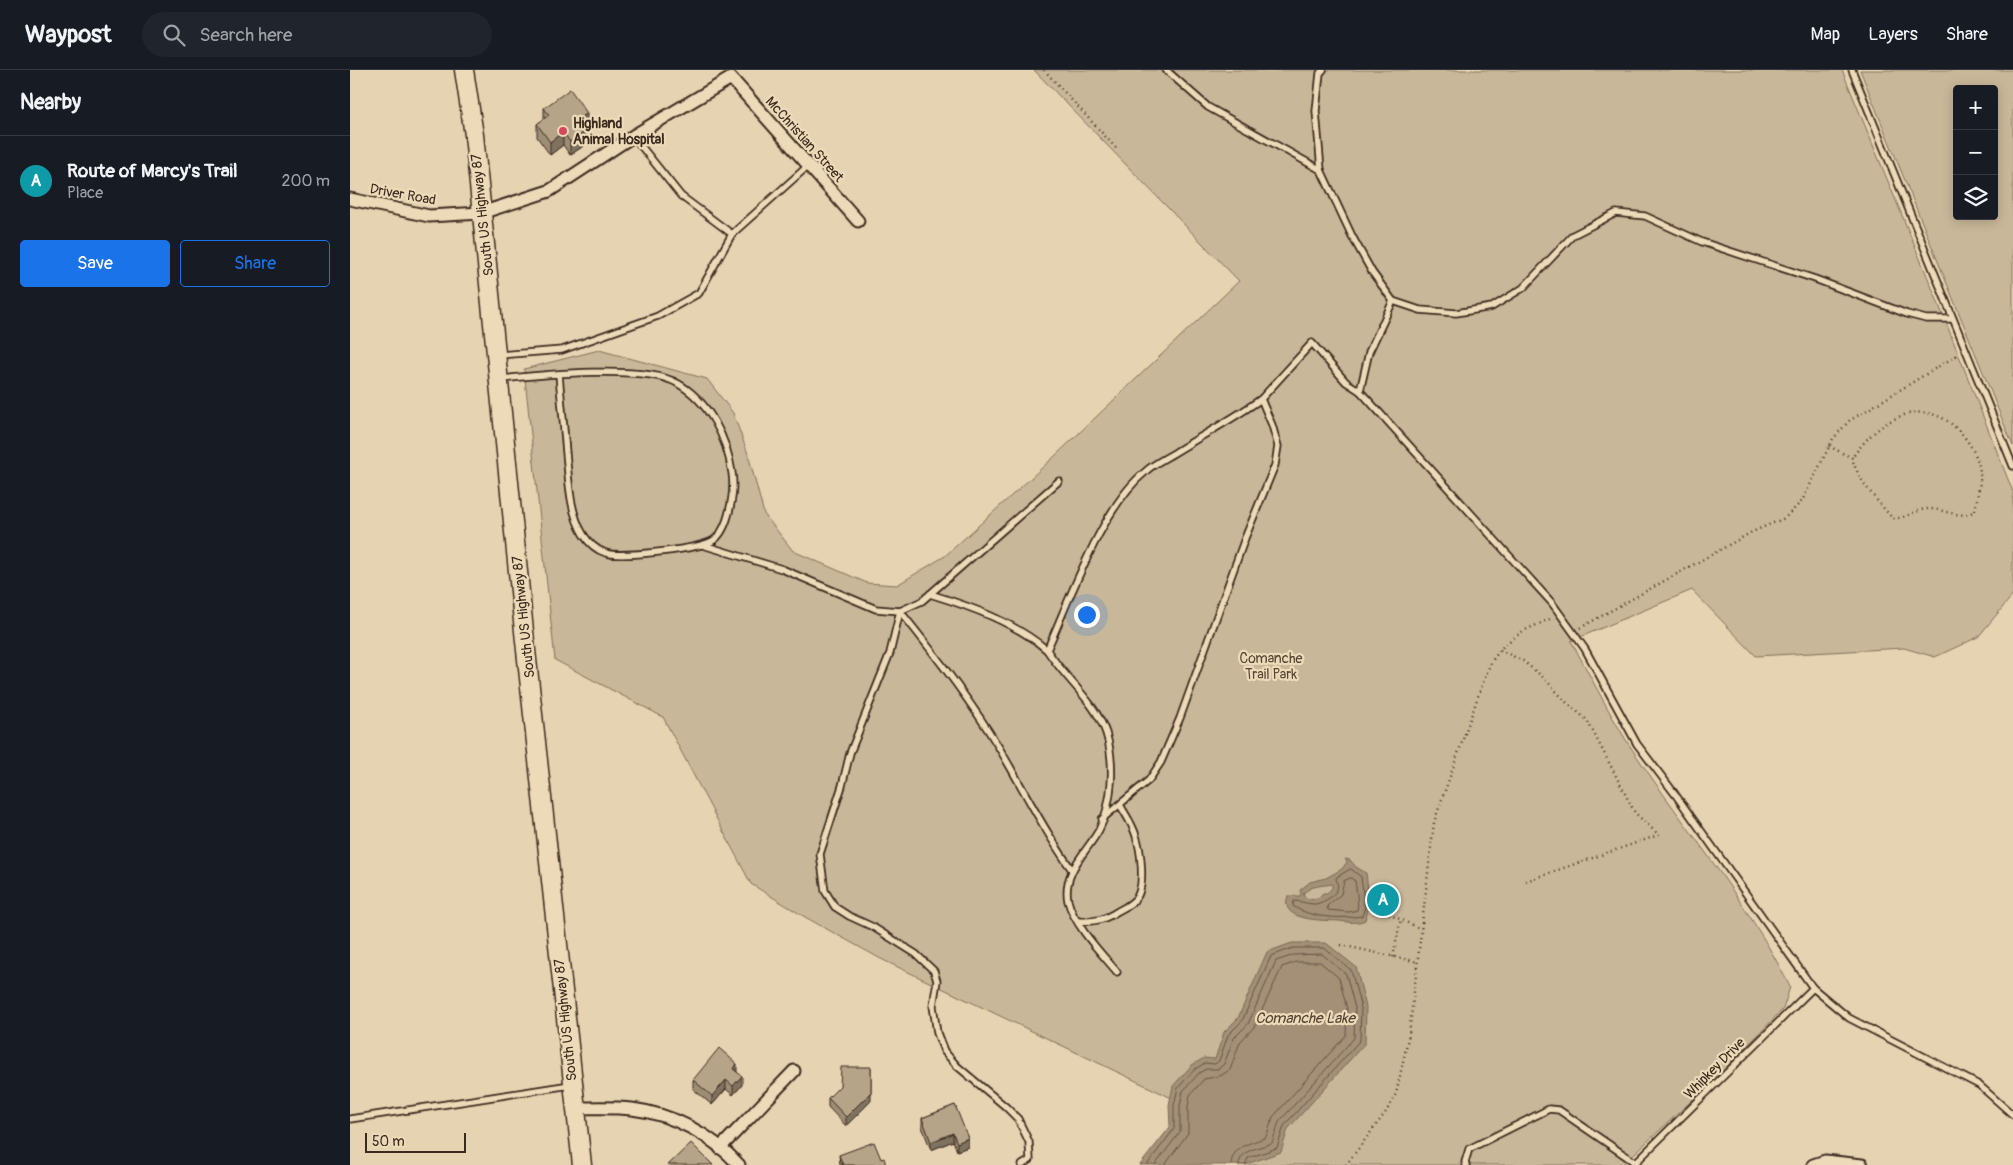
<!DOCTYPE html>
<html lang="en">
<head>
<meta charset="utf-8">
<style>
	:root { --surface:#171b24; --page:#20242c; --text:#f1f3f6; --muted:#9ea1a6; --line:#363941; --accent:#1a73e8 }
	body { margin:0; font-family:Pangolin,sans-serif; background:var(--page); color:var(--text) }
	.controls { position:absolute; right:15px; top:15px; display:grid; overflow:hidden; border-radius:5px; box-shadow:0 2px 12px #0003 }
	.controls button { width:45px; height:45px; display:grid; place-items:center; padding:0; border:0; border-bottom:1px solid var(--line); background:var(--surface); color:var(--text); font:25px sans-serif }
	.scale { position:absolute; left:15px; bottom:12px; width:101px; box-sizing:border-box; padding-left:5px; border:2px solid #3b2a1e; border-top:0; font-size:14px; line-height:18px; white-space:nowrap; color:#3b2a1e; -webkit-text-stroke:4px #eddab8; paint-order:stroke }
	.you { position:absolute; left:736px; top:544px; width:18px; height:18px; margin:-12px; border:4px solid #fff; border-radius:50%; background:#1a73e8; box-shadow:0 0 0 8px #1a73e833 }
	.badge { display:grid; place-items:center; width:32px; height:32px; border-radius:50%; background:var(--accent); color:#fff; font-size:16px; font-weight:700 }
	.pin { position:absolute; translate:-50% -50%; border:2px solid #fff; box-shadow:0 1px 5px #0006 }
	.list { margin:0; padding:0; list-style:none }
	h2 { display:flex; justify-content:space-between; align-items:center; height:65px; margin:0; padding:0 20px; font-size:21px }
	h2 small { font-size:16px; font-weight:400; color:var(--muted) }
	.list li { display:grid; grid-template-columns:32px 1fr auto; gap:15px; align-items:center; box-sizing:border-box; height:90px; padding:0 20px; border-top:1px solid var(--line) }
	.list b { display:block; font-size:19px; white-space:nowrap }
	.list p { margin:0; font-size:16px; white-space:nowrap; color:var(--muted) }
	.list em { font-size:16px; font-style:normal; color:var(--muted) }
	.actions { display:flex; gap:10px; padding:15px 20px }
	.actions a { flex:1; padding:11px 0; border:1px solid var(--accent); border-radius:5px; text-align:center; font-size:18px; color:var(--accent) }
	.actions .main { background:var(--accent); color:#fff }
	.icon { flex:none; width:28px; height:28px; fill:none; stroke:currentColor; stroke-width:2; stroke-linecap:round; stroke-linejoin:round }
	.map { position:relative; flex:none; width:1663px; height:1095px; overflow:hidden }
	header { display:flex; align-items:center; gap:30px; box-sizing:border-box; height:70px; padding:0 25px; background:var(--surface); border-bottom:1px solid var(--line) }
	header strong { font-size:24px }
	nav { display:flex; gap:28px; margin-inline-start:auto; font-size:18px }
	.search { width:350px; height:45px; background:var(--page); display:flex; align-items:center; gap:12px; box-sizing:border-box; padding:0 18px; border-radius:28px; color:var(--muted); font-size:19px }
	main { display:flex }
	aside { flex:1; background:var(--surface) }
	.map>svg:first-child { display:block }
	.green { fill:#c9b799; stroke:#82705c; fill-rule:evenodd }
	.water { fill:#a39077; stroke:#796753; fill-rule:evenodd }
	.lines { fill:none; stroke-linecap:round; stroke-linejoin:round }
	.shore { stroke:#655342; stroke-width:1 }
	.service-casing { stroke:#3b2a1e; stroke-width:9 }
	.minor-casing { stroke:#3b2a1e; stroke-width:15 }
	.primary-casing { stroke:#3b2a1e; stroke-width:21 }
	.path { stroke:#3b2a1e; stroke-width:2.5; stroke-dasharray:1 4; stroke-linecap:butt }
	.service { stroke:#eddab8; stroke-width:5.5 }
	.minor { stroke:#eddab8; stroke-width:11 }
	.primary { stroke:#eddab8; stroke-width:18 }
	.wall { fill:#9d8d75; stroke:#3b2a1e }
	.shaded-wall { fill:#7f735f; stroke:#3b2a1e }
	.building { fill:#b6a488; stroke:#3b2a1e }
	.poi-dot { fill:#d1495b; stroke:#eddab8; stroke-width:2 }
	.labels { text-anchor:middle; stroke-width:4.5; stroke-linejoin:round; paint-order:stroke }
	.poi-label { font-size:14px; font-weight:bold; fill:#3b2a1e; stroke:#eddab8; text-anchor:start }
	.street-label { font-size:14px; fill:#3b2a1e; stroke:#eddab8 }
	.park-label { font-size:14px; fill:#574637; stroke:#eddab8 }
	.water-label { font-size:15px; font-style:italic; fill:#554434; stroke:#eddab8 }
</style>
</head>
<body>
<header>
<strong>Waypost</strong>
<div class="search"><svg class="icon" aria-label="search" viewBox="0 0 24 24"><circle cx="10" cy="10" r="6"/><path d="M15 15l6 6"/></svg>Search here</div>
<nav><a>Map</a><a>Layers</a><a>Share</a></nav>
</header>
<main>
<aside>
<h2>Nearby<small></small></h2>
<ul class="list">
<li><span class="badge" style="background:#0f9aa8">A</span><div><b>Route of Marcy's Trail</b><p>Place</p></div><em>200 m</em></li>
</ul>
<div class="actions"><a class="main">Save</a><a>Share</a></div>
</aside>
<div class="map">
<svg width="1663" height="1095" viewBox="0 0 1663 1095">
	<rect width="100%" height="100%" fill="#e6d3b2"/>
	<filter id="ink" filterUnits="userSpaceOnUse"><feTurbulence type="fractalNoise" baseFrequency=".02" numOctaves="2"/><feDisplacementMap in="SourceGraphic" scale="10" xChannelSelector="R" yChannelSelector="G"/><feConvolveMatrix kernelMatrix="1 2 1 2 8 2 1 2 1" color-interpolation-filters="sRGB"/></filter>
	<g filter="url(#ink)">
		<g class="green">
			<path d="M684,0h808l95,230 76,192v103l-35,42 -43,20 -31,-9 -148,8 -64,-66 -121,51c18,32 35,67 55,99 54,83 120,157 164,247l-7,22 -70,72 -91,84h-395l-24,-52 -322,-154 -76,-42 -54,-33 -88,-167 -108,-57 -31,-291 75,-19 108,29 26,34 15,41 16,60 29,37 74,32 30,2 48,-29 109,-99 185,-176z"/>
			<path d="M1510,0h153v376zM1607,19h37v127h-37z"/>
		</g>
		<g class="water">
			<path d="M995,789l5,1 6,7 10,6 2,17 -1,3 4,6 -6,21c-8,4 -17,2 -26,1 -15,-1 -61,1 -51,-25h12l1,-2 -1,-4 10,-8 16,-4 16,-9 5,-7zM982,814v4l-5,5h-4l-5,5 -10,1 -5,-5c7,-9 19,-8 29,-10z"/>
			<polygon points="942,873 976,873 1006,897 1016,937 1015,973 938,1059 931,1082 894,1095 790,1095 820,1057 819,1035 823,1016 842,995 854,988 865,989 874,962 888,948 917,882"/>
		</g>
		<g class="lines">
			<g class="shore">
				<path d="M1001,799l10,8 4,30 -3,9c-22,3 -52,2 -69,-10l1,-5c7,0 13,3 20,3 7,0 20,-7 23,-15 2,-4 -1,-8 -1,-11z"/>
				<path d="M1001,808l4,3c1,8 4,22 2,29l-8,2 -21,-2 -1,-4 14,-12 3,-13z"/>
				<polyline points="797,1095 824,1059 824,1035 828,1018 845,999 855,993 865,994 869,991 878,965 892,951 921,886 943,878 974,878 1001,900 1011,938 1010,970 934,1056 927,1078 898,1088 895,1095"/>
				<path d="M805,1095l25,-33v-26l3,-15 16,-18 7,-4h12l6,-5 10,-26 14,-14 28,-63 18,-6 28,-1 24,20 9,34 -1,30 -75,84 -7,21c-12,5 -32,6 -33,22"/>
				<path d="M815,1095l23,-32v-26l2,-12 14,-16 16,-3 10,-6 10,-28 14,-15 28,-60 14,-5h24l19,16 8,31 -1,26 -73,82 -7,20c-15,7 -34,8 -35,28"/>
			</g>
			<defs>
				<g id="service">
					<polyline points="816,0 858,37 971,100 1002,166 1022,202 1043,231 1070,240 1106,243 1142,237 1173,218 1223,165 1266,143 1295,146 1352,172 1465,209 1557,244 1576,249 1602,249"/>
					<polyline points="1502,0 1663,396"/>
					<polyline points="971,100 966,41 970,3 973,0"/>
					<polyline points="382,164 459,95"/>
					<polyline points="149,285 212,280 308,246 349,223 382,164 331,126 283,66"/>
					<path d="M151,309c39,-4 144,-15 176,4 32,18 50,55 55,90 3,18 -3,56 -18,67 -12,9 -94,18 -108,13 -10,-3 -18,-11 -23,-19 -14,-24 -14,-54 -17,-81 -2,-26 -5,-53 -7,-79"/>
					<polyline points="1010,321 1019,282 1043,231"/>
					<polyline points="353,475 432,499 526,539 550,541 572,531 709,411"/>
					<path d="M580,524c42,13 84,28 117,56 23,-51 55,-143 98,-178 8,-8 19,-13 29,-19 29,-18 59,-34 87,-54"/>
					<polyline points="550,541 540,583 500,683 492,716 470,784 475,821 485,837 499,846 523,857 566,884 584,901 587,911 583,936 587,963 594,981 607,996 656,1037 668,1049 679,1072 680,1090 672,1095"/>
					<path d="M550,541c34,42 70,89 98,135 25,42 46,85 74,124"/>
					<path d="M697,580c18,29 48,51 59,83 9,29 7,70 -7,97 -12,22 -37,42 -31,71 6,24 33,52 49,71"/>
					<polyline points="752,749 799,710 811,692 830,648 895,468 925,395 928,376 922,355 911,329 962,273 996,312 1010,321 1202,533 1235,579 1287,674 1325,724 1463,918 1499,948 1629,1015 1663,1045"/>
					<path d="M728,851c17,1 26,-1 40,-10 6,-3 15,-8 19,-14 8,-13 4,-47 -1,-61 -3,-11 -10,-21 -16,-31"/>
					<polyline points="0,1049 220,1015"/>
					<polyline points="1116,1095 1115,1092 1119,1079 1199,1039 1209,1040 1286,1093"/>
					<polyline points="1283,1095 1463,918"/>
				</g>
				<g id="minor">
					<polyline points="0,129 79,146 131,143 199,121 283,66 381,8 508,151"/>
					<path d="M225,1038c19,0 38,-1 57,1 41,5 80,26 107,56"/>
					<polyline points="370,1078 444,1001"/>
					<polyline points="1463,1095 1475,1091 1512,1095"/>
				</g>
				<polyline id="primary" points="114,0 124,65 175,571 232,1095"/>
			</defs>
			<use href="#service" class="service-casing"/>
			<use href="#minor" class="minor-casing"/>
			<use href="#primary" class="primary-casing"/>
			<g class="path">
				<polyline points="694,0 766,78"/>
				<path d="M1479,376l23,12c6,23 25,42 40,60 14,2 24,-10 38,-9 14,0 34,12 45,1 2,-12 6,-26 5,-38 -1,-14 -11,-31 -21,-41 -37,-39 -82,-10 -107,27"/>
				<polyline points="1230,558 1402,462 1435,448 1452,431 1483,369 1499,351 1609,284"/>
				<polyline points="1150,580 1173,591 1194,608 1217,633 1237,650 1285,743 1309,765 1176,811"/>
				<polyline points="1030,840 1071,859"/>
				<polyline points="991,875 1068,892"/>
				<polyline points="1043,887 1051,848"/>
				<polyline points="996,1095 1036,1042 1046,1024 1059,964 1084,752 1131,618 1141,592 1154,575 1173,561 1202,548"/>
			</g>
			<use href="#service" class="service"/>
			<use href="#minor" class="minor"/>
			<use href="#primary" class="primary"/>
		</g>
		<g class="wall">
			<polygon points="194,38 237,56 233,59 235,75 220,85 213,75 200,85 187,67 187,54 194,49"/>
			<polygon points="387,1002 392,1015 383,1025 376,1019 362,1035 343,1019 343,1010"/>
			<polygon points="478,1028 521,1031 496,1056 478,1037"/>
			<polygon points="605,1035 618,1077 607,1081 603,1071 581,1080 572,1057 572,1048"/>
			<polygon points="489,1085 536,1095 490,1095"/>
		</g>
		<g class="shaded-wall">
			<polygon points="237,43 237,56 227,64 227,51"/>
			<polygon points="213,62 213,75 200,85 200,72"/>
			<polygon points="235,62 235,75 220,85 220,72"/>
			<polygon points="387,994 387,1002 383,999"/>
			<polygon points="521,997 521,1031 496,1056 496,1047"/>
			<polygon points="392,1006 392,1015 383,1025 383,1016"/>
			<polygon points="376,1010 376,1019 362,1035 362,1026"/>
			<polygon points="603,1063 603,1071 581,1080 581,1072"/>
			<polygon points="618,1068 618,1077 607,1081 607,1073"/>
		</g>
		<g class="building">
			<polygon points="220,19 237,43 227,51 235,62 220,72 213,62 200,72 187,54 199,45 194,38"/>
			<polygon points="369,978 387,994 383,999 392,1006 383,1016 376,1010 362,1026 343,1010"/>
			<polygon points="491,997 521,997 521,1022 496,1047 478,1028 490,1016"/>
			<polygon points="605,1035 618,1068 607,1073 603,1063 581,1072 572,1048"/>
			<polygon points="524,1072 531,1089 534,1088 536,1095 493,1095 489,1085"/>
			<polygon points="341,1073 363,1095 318,1095"/>
		</g>
	</g>
	<circle class="poi-dot" cx="213" cy="61" r="5"/>
	<g class="labels">
		<g class="poi-label">
			<text x="223" y="58">Highland<tspan x="223" dy="16">Animal Hospital</tspan></text>
		</g>
		<g class="street-label">
			<text transform="translate(455 69) rotate(48)" y="5">McChristian Street</text>
			<text transform="translate(53 124) rotate(10)" y="5">Driver Road</text>
			<text transform="translate(132 145) rotate(-96)" y="5">South US Highway 87</text>
			<text transform="translate(173 547) rotate(-96)" y="5">South US Highway 87</text>
			<text transform="translate(215 950) rotate(-96)" y="5">South US Highway 87</text>
			<text transform="translate(1364 998) rotate(-45)" y="5">Whipkey Drive</text>
		</g>
		<g class="park-label">
			<text x="921" y="593">Comanche<tspan x="921" dy="16">Trail Park</tspan></text>
		</g>
		<g class="water-label">
			<text x="955" y="953">Comanche Lake</text>
		</g>
	</g>
</svg>
<div class="controls">
<button>+</button>
<button>−</button>
<button><svg class="icon" aria-label="layers" viewBox="0 0 24 24"><path d="M12 4l9 5-9 5-9-5zM3 14l9 5 9-5"/></svg></button>
</div>
<div class="scale">50 m</div>
<div class="you"></div>
<div class="pin badge" style="left:1033px;top:830px;background:#0f9aa8">A</div>
</div>
</main>
</body>
</html>
